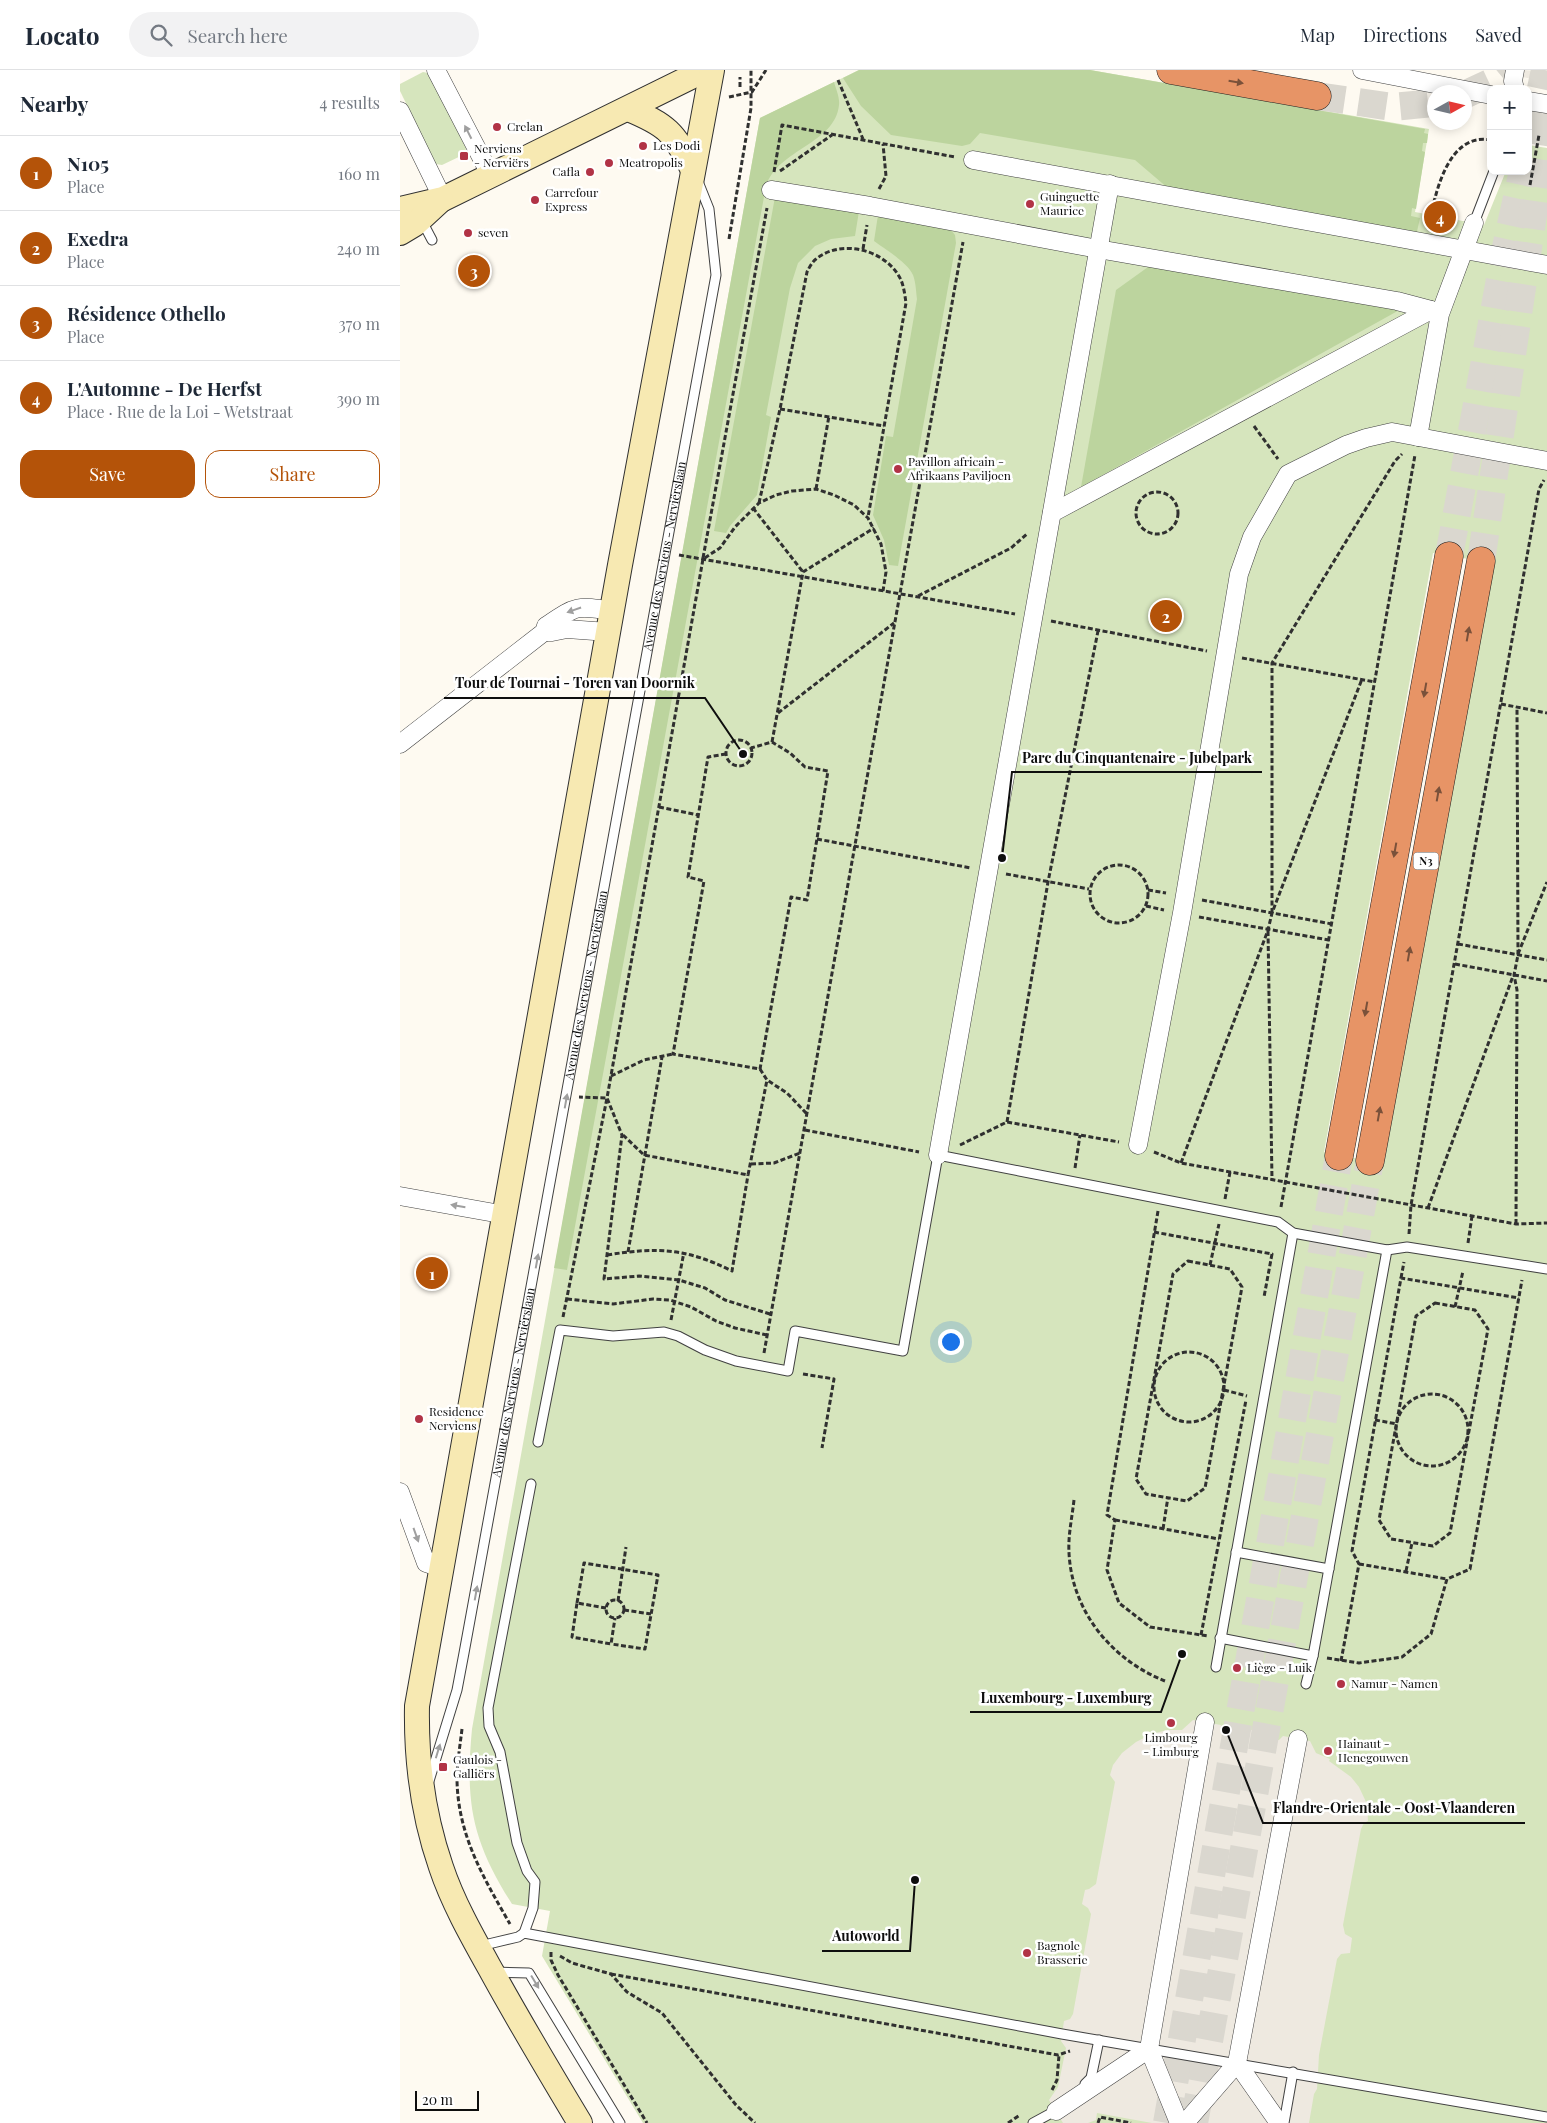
<!DOCTYPE html>
<html lang="en">
<head>
<meta charset="utf-8">
<style>
	:root { --surface:#fff; --page:#f2f2f3; --text:#1f2937; --muted:#747a83; --line:#e0e1e3; --accent:#b45309 }
	body { margin:0; font-family:"Playfair Display",serif; background:var(--page); color:var(--text) }
	.controls { position:absolute; right:15px; top:15px; display:grid; overflow:hidden; border-radius:10px; box-shadow:0 2px 12px #0003 }
	.controls button { width:45px; height:45px; display:grid; place-items:center; padding:0; border:0; border-bottom:1px solid var(--line); background:var(--surface); color:var(--text); font:25px sans-serif }
	.compass { position:absolute; left:1027px; top:15px; width:45px; height:45px; border-radius:50%; background:var(--surface); box-shadow:0 2px 12px #0003; rotate:82deg }
	.scale { position:absolute; left:15px; bottom:12px; width:64px; box-sizing:border-box; padding-left:5px; border:2px solid #0e0e0e; border-top:0; font-size:14px; line-height:18px; white-space:nowrap; color:#0e0e0e; -webkit-text-stroke:4px #fff; paint-order:stroke }
	.you { position:absolute; left:550px; top:1271px; width:18px; height:18px; margin:-12px; border:4px solid #fff; border-radius:50%; background:#1a73e8; box-shadow:0 0 0 8px #1a73e833 }
	.badge { display:grid; place-items:center; width:32px; height:32px; border-radius:50%; background:var(--accent); color:#fff; font-size:16px; font-weight:700 }
	.pin { position:absolute; translate:-50% -50%; border:2px solid #fff; box-shadow:0 1px 5px #0006 }
	.list { margin:0; padding:0; list-style:none }
	h2 { display:flex; justify-content:space-between; align-items:center; height:65px; margin:0; padding:0 20px; font-size:21px }
	h2 small { font-size:16px; font-weight:400; color:var(--muted) }
	.list li { display:grid; grid-template-columns:32px 1fr auto; gap:15px; align-items:center; box-sizing:border-box; height:75px; padding:0 20px; border-top:1px solid var(--line) }
	.list b { display:block; font-size:19px; white-space:nowrap }
	.list p { margin:0; font-size:16px; white-space:nowrap; color:var(--muted) }
	.list em { font-size:16px; font-style:normal; color:var(--muted) }
	.actions { display:flex; gap:10px; padding:15px 20px }
	.actions a { flex:1; padding:11px 0; border:1px solid var(--accent); border-radius:15px; text-align:center; font-size:18px; color:var(--accent) }
	.actions .main { background:var(--accent); color:#fff }
	.icon { flex:none; width:28px; height:28px; fill:none; stroke:currentColor; stroke-width:2; stroke-linecap:round; stroke-linejoin:round }
	.map { position:relative; flex:none; width:1147px; height:2053px; overflow:hidden }
	header { display:flex; align-items:center; gap:30px; box-sizing:border-box; height:70px; padding:0 25px; background:var(--surface); border-bottom:1px solid var(--line) }
	header strong { font-size:24px }
	nav { display:flex; gap:28px; margin-inline-start:auto; font-size:18px }
	.search { width:350px; height:45px; background:var(--page); display:flex; align-items:center; gap:12px; box-sizing:border-box; padding:0 18px; border-radius:28px; color:var(--muted); font-size:19px }
	main { display:flex }
	aside { flex:1; background:var(--surface) }
	.map>svg:first-child { display:block }
	.green { fill:#d6e5bd; fill-rule:evenodd }
	.forest { fill:#bcd49e }
	.plaza { fill:#eee9e0 }
	.lines { fill:none; stroke-linecap:round; stroke-linejoin:round }
	.highway-tunnel { stroke:#dad7cf; stroke-width:28; stroke-dasharray:28 14; stroke-linecap:butt }
	.lane-casing { stroke:#414141; stroke-width:11 }
	.street-casing { stroke:#414141; stroke-width:19 }
	.secondary-casing { stroke:#303030; stroke-width:26 }
	.highway-casing { stroke:#1f1f1f; stroke-width:29 }
	.path { stroke:#303030; stroke-width:3; stroke-dasharray:5 2.5; stroke-linecap:butt }
	.lane { stroke:#fff; stroke-width:9 }
	.street { stroke:#fff; stroke-width:18 }
	.secondary { stroke:#f7e9b2; stroke-width:24 }
	.highway { stroke:#e79466; stroke-width:28 }
	.oneway { fill:#7a513a }
	.oneway2 { fill:#9f9f9f }
	.poi-dot { fill:#b13346; stroke:#fff; stroke-width:2 }
	.labels { text-anchor:middle; stroke-width:5; stroke-linejoin:round; paint-order:stroke }
	.shield { fill:#fff; stroke:#565656; stroke-width:1 }
	.shield-label { font-size:11px; font-weight:bold; fill:#0e0e0e }
	.poi-label { font-size:12px; fill:#0e0e0e; stroke:#fff; text-anchor:start }
	.street-label { font-size:12px; fill:#0e0e0e; stroke:#fff }
	.leader { fill:none; stroke:#0e0e0e; stroke-width:2 }
	.callout-dot { fill:#0e0e0e; stroke:#fff; stroke-width:2 }
	.callout-label { font-size:14px; text-anchor:middle; font-weight:bold; fill:#0e0e0e; stroke:#fff; stroke-width:5; stroke-linejoin:round; paint-order:stroke }
</style>
</head>
<body>
<header>
<strong>Locato</strong>
<div class="search"><svg class="icon" aria-label="search" viewBox="0 0 24 24"><circle cx="10" cy="10" r="6"/><path d="M15 15l6 6"/></svg>Search here</div>
<nav><a>Map</a><a>Directions</a><a>Saved</a></nav>
</header>
<main>
<aside>
<h2>Nearby<small>4 results</small></h2>
<ul class="list">
<li><span class="badge">1</span><div><b>N105</b><p>Place</p></div><em>160 m</em></li>
<li><span class="badge">2</span><div><b>Exedra</b><p>Place</p></div><em>240 m</em></li>
<li><span class="badge">3</span><div><b>Résidence Othello</b><p>Place</p></div><em>370 m</em></li>
<li><span class="badge">4</span><div><b>L'Automne - De Herfst</b><p>Place · Rue de la Loi - Wetstraat</p></div><em>390 m</em></li>
</ul>
<div class="actions"><a class="main">Save</a><a>Share</a></div>
</aside>
<div class="map">
<svg width="1147" height="2053" viewBox="0 0 1147 2053">
	<rect width="100%" height="100%" fill="#fefaf1"/>
	<g class="green">
		<path d="M459,0h231l339,59 -14,83 69,13 22,-54h22v-26l19,3v1975h-904l-101,-167 8,-45 -38,-7c-40,-63 -47,-101 -40,-175l288,-1611zM1033,483l59,10 -108,601 -60,-12z"/>
		<polygon points="23,2 28,3 66,78 65,84 42,95 36,94 0,21 0,14"/>
	</g>
	<g class="forest">
		<polygon points="459,0 690,0 1025,59 1024,63 1028,64 1027,73 1023,73 1022,81 1025,82 1016,139 1012,138 1011,146 1020,148 1016,166 769,119 735,90 580,63 570,74 562,76 491,65 461,36 443,8"/>
		<path d="M434,12c2,7 6,16 5,23 -4,39 -61,44 -73,81l-199,1084 -13,-2 206,-1150z"/>
		<polygon points="375,127 459,141 455,166 431,169 415,176 398,193 390,218 366,345 371,347 357,425 330,456 326,463 314,461"/>
		<path d="M478,145l72,14 5,6 1,8 -58,323 -9,-1 -5,-25 -11,-25 13,-79 7,1 24,-138c-1,-7 -1,-16 -4,-24 -5,-12 -28,-26 -39,-34z"/>
		<polygon points="755,192 1003,238 681,417 716,220"/>
	</g>
	<g class="plaza">
		<polygon points="1124,0 1146,2 1147,0 1147,12 1123,7"/>
		<polygon points="793,1650 821,1655 823,1660 828,1662 836,1657 868,1663 873,1670 879,1670 883,1666 910,1671 916,1683 930,1689 929,1691 951,1707 959,1717 967,1734 968,1751 964,1753 961,1759 943,1855 945,1864 952,1868 950,1883 941,1884 937,1889 919,1985 917,2019 914,2024 909,2053 752,2053 697,2043 696,2050 688,2053 663,2053 649,2030 658,2017 666,1978 661,1971 664,1951 670,1949 673,1944 691,1844 688,1838 682,1834 685,1820 689,1819 696,1814 715,1712 710,1705 713,1695 722,1683 736,1672 752,1664 767,1660 782,1660"/>
	</g>
	<g class="lines">
		<g class="highway-tunnel">
			<polyline points="1064,25 1096,10 1108,0"/>
			<polyline points="917,26 993,37 1034,33"/>
			<polyline points="1132,60 1145,0"/>
			<polyline points="1049,486 1106,177 1123,101"/>
			<polyline points="1081,491 1147,51"/>
			<polyline points="767,2053 939,1086"/>
			<polyline points="794,2053 970,1091"/>
		</g>
		<defs>
			<g id="lane">
				<polyline points="22,151 32,170"/>
				<polyline points="1074,153 1094,101"/>
				<polyline points="138,1372 160,1260 213,1266 264,1262 278,1266 305,1280 336,1291 388,1301 395,1261 503,1281 538,1085 878,1152 893,1163 987,1180 1007,1177 1147,1199"/>
				<polyline points="836,1482 929,1499"/>
				<polyline points="820,1568 913,1586"/>
				<polyline points="816,1597 893,1163"/>
				<polyline points="906,1614 913,1586 987,1180"/>
				<path id="s1" d="M29,1711l28,-91 7,-37 252,-1378 -7,-66 -12,-30"/>
				<polyline points="124,1863 133,1838 135,1812 127,1801 117,1773 100,1682 89,1656 88,1638 131,1414"/>
				<polyline points="80,1876 118,1867 124,1863 662,1964 1147,2047"/>
				<polyline points="94,1902 129,1903 220,2053"/>
				<polyline points="685,2014 691,2008 699,1970"/>
				<polyline points="633,2053 657,2040"/>
				<polyline points="884,2053 893,2002"/>
			</g>
			<g id="street">
				<polyline points="36,0 91,106"/>
				<polyline points="962,0 1091,25"/>
				<polyline points="1115,0 1113,11 1115,19"/>
				<polyline points="1128,31 1147,34"/>
				<polyline points="0,41 43,129"/>
				<polyline points="573,90 1147,195"/>
				<polyline points="371,120 470,136 698,179 997,231 1031,240"/>
				<polyline points="1018,367 1040,244 1074,153"/>
				<polyline points="652,443 1031,240 1037,243"/>
				<polyline points="144,562 152,562 167,559 208,562"/>
				<path d="M0,674l144,-112 2,-6c30,-20 30,-21 66,-15"/>
				<polyline points="738,1075 782,843 839,504 852,467 888,404 946,375 966,368 992,362 1147,391"/>
				<polyline points="538,1085 710,114"/>
				<polyline points="0,1126 106,1145"/>
				<polyline points="0,1422 26,1493 41,1498"/>
				<polyline points="749,1979 779,2053"/>
				<polyline points="656,2041 749,1979 805,1652"/>
				<polyline points="785,2053 837,1993"/>
				<polyline points="879,2053 837,1993 898,1669"/>
			</g>
			<g id="secondary">
				<path d="M228,39c39,16 46,23 65,61"/>
				<polyline points="0,139 43,129 305,0"/>
				<polyline points="0,163 15,154 41,130"/>
				<path d="M180,2053c-30,-50 -60,-100 -88,-151 -19,-34 -39,-69 -51,-105 -18,-52 -25,-107 -24,-161l203,-1141 92,-495"/>
			</g>
			<g id="highway">
				<polyline points="771,0 917,26"/>
				<polyline points="939,1086 1049,486"/>
				<polyline points="970,1091 1081,491"/>
			</g>
		</defs>
		<use href="#lane" class="lane-casing"/>
		<use href="#street" class="street-casing"/>
		<use href="#secondary" class="secondary-casing"/>
		<use href="#highway" class="highway-casing"/>
		<g class="path">
			<polyline points="438,10 463,69"/>
			<polyline points="340,17 340,7"/>
			<polyline points="329,27 352,22 366,0"/>
			<polyline points="380,101 432,65"/>
			<polyline points="374,102 382,55 555,87"/>
			<polyline points="1130,115 1139,65"/>
			<polyline points="479,119 486,106 483,74"/>
			<path d="M1029,155c6,-30 18,-93 62,-85"/>
			<polyline points="329,169 351,38 351,0"/>
			<polyline points="463,179 467,155"/>
			<polyline points="380,339 484,356"/>
			<polyline points="854,356 878,389"/>
			<polyline points="416,419 429,346"/>
			<circle cx="757" cy="443" r="21"/>
			<path d="M359,433l21,-94 27,-137c2,-4 5,-10 9,-13 26,-21 71,-9 85,21 3,7 4,16 5,23l-38,214"/>
			<polyline points="353,438 403,502"/>
			<polyline points="279,485 615,544"/>
			<polyline points="303,488 367,138"/>
			<polyline points="518,526 611,478 628,463"/>
			<polyline points="651,551 807,581"/>
			<polyline points="842,588 975,612"/>
			<polyline points="1101,634 1147,643"/>
			<polyline points="378,643 494,553"/>
			<circle cx="339" cy="683" r="13"/>
			<polyline points="372,672 403,502 474,458"/>
			<polyline points="326,684 308,687 288,807 304,811 273,984 360,999 391,827 407,830 428,701 405,697 390,683 372,672 351,678"/>
			<polyline points="259,737 298,745"/>
			<polyline points="417,769 571,798"/>
			<circle cx="719" cy="824" r="29"/>
			<polyline points="606,804 689,819"/>
			<polyline points="748,820 766,823"/>
			<polyline points="802,830 932,854"/>
			<polyline points="746,836 764,840"/>
			<polyline points="872,843 872,593 995,391 1002,384"/>
			<polyline points="799,847 929,870"/>
			<polyline points="868,861 872,1110"/>
			<polyline points="1058,874 1147,890"/>
			<polyline points="1118,884 1147,812"/>
			<polyline points="1055,894 1147,911"/>
			<polyline points="360,999 367,1010 387,1023 407,1044"/>
			<polyline points="211,1006 244,990 273,984"/>
			<polyline points="607,1052 648,812 698,561"/>
			<polyline points="405,1060 519,1082"/>
			<polyline points="223,1065 244,1085 348,1105 367,1010"/>
			<polyline points="560,1075 607,1052 719,1072"/>
			<polyline points="754,1082 781,1093 1116,1154 1147,1153"/>
			<polyline points="781,1093 868,860 872,843 962,609"/>
			<polyline points="351,1094 374,1093 400,1083"/>
			<polyline points="675,1098 680,1065"/>
			<polyline points="825,1129 830,1102"/>
			<polyline points="881,1137 1015,385"/>
			<polyline points="1028,1138 1113,906"/>
			<polyline points="758,1141 707,1445 715,1450 707,1500 719,1533 750,1557 808,1566"/>
			<polyline points="1116,1154 1117,920 1114,905 1118,885 1117,637"/>
			<polyline points="754,1162 872,1184 864,1227"/>
			<polyline points="1009,1164 1011,1135 1139,419 1144,410"/>
			<polyline points="1068,1173 1072,1146"/>
			<polyline points="228,1182 262,987"/>
			<path d="M207,1185c50,-8 79,-7 125,16l16,-96"/>
			<polygon points="788,1191 830,1199 842,1217 805,1418 787,1431 746,1424 736,1409 773,1204"/>
			<polyline points="810,1195 819,1154"/>
			<polyline points="1001,1208 1004,1192"/>
			<polyline points="167,1229 213,1234 253,1229 270,1230 291,1237 316,1251 335,1258 367,1265"/>
			<polygon points="1035,1233 1075,1240 1088,1259 1050,1463 1033,1476 991,1469 979,1450 1016,1246"/>
			<polyline points="1055,1237 1063,1201"/>
			<polyline points="370,1244 325,1230 305,1218 279,1210 239,1206 204,1209 222,1065 207,1028 303,489 320,478 335,457 359,433 376,425 392,421 416,419 434,425 454,435 468,448 481,474 486,502 483,521"/>
			<polyline points="163,1247 207,1028 179,1027"/>
			<polyline points="271,1250 284,1182"/>
			<circle cx="789" cy="1317" r="35"/>
			<polyline points="364,1283 563,172"/>
			<polyline points="403,1304 434,1309 422,1378"/>
			<polyline points="824,1320 847,1326"/>
			<circle cx="1032" cy="1360" r="36"/>
			<polyline points="975,1350 997,1354"/>
			<path d="M674,1430c-2,18 -6,35 -5,53 3,59 43,107 96,128"/>
			<polyline points="715,1450 819,1469"/>
			<polyline points="763,1459 768,1427"/>
			<polyline points="959,1494 1047,1509"/>
			<polyline points="1006,1501 1012,1473"/>
			<circle cx="215" cy="1539" r="9"/>
			<polyline points="218,1531 226,1477"/>
			<polyline points="177,1533 184,1493 258,1505 245,1579 211,1574"/>
			<polyline points="206,1538 177,1533 172,1567 211,1574 215,1548"/>
			<polyline points="224,1540 251,1544"/>
			<polyline points="801,1565 846,1330"/>
			<polyline points="927,1588 959,1593 1002,1587 1031,1564 1047,1509 1070,1499 1122,1210"/>
			<polyline points="941,1591 959,1494 952,1481 1001,1208 1119,1228"/>
			<path d="M62,1659c-2,17 -5,34 -5,51 1,55 26,97 53,144"/>
			<polyline points="151,1882 151,1890 158,1905 247,2053"/>
			<polyline points="160,1886 172,1893 211,1904 227,1922 262,1943 336,2035 355,2053"/>
			<polyline points="211,1904 658,1985 670,1981"/>
			<polyline points="652,2020 657,2010 659,1985"/>
			<polyline points="608,2053 620,2045"/>
			<polyline points="698,2053 700,2047 731,2053"/>
		</g>
		<use href="#lane" class="lane"/>
		<use href="#street" class="street"/>
		<use href="#secondary" class="secondary"/>
		<use href="#highway" class="highway"/>
	</g>
	<defs><path id="oneway-solid" d="M-6-.8H1V-3.2L6.5 0L1 3.2V.8H-6Z" transform="scale(1.25)"/></defs>
	<g class="oneway">
		<use href="#oneway-solid" transform="translate(836 12) rotate(10)"/>
		<use href="#oneway-solid" transform="translate(1068 564) rotate(-80)"/>
		<use href="#oneway-solid" transform="translate(1025 620) rotate(100)"/>
		<use href="#oneway-solid" transform="translate(1038 724) rotate(-80)"/>
		<use href="#oneway-solid" transform="translate(995 780) rotate(100)"/>
		<use href="#oneway-solid" transform="translate(1009 884) rotate(-80)"/>
		<use href="#oneway-solid" transform="translate(966 939) rotate(100)"/>
		<use href="#oneway-solid" transform="translate(979 1044) rotate(-80)"/>
	</g>
	<g class="oneway2">
		<use href="#oneway-solid" transform="translate(68 62) rotate(-117)"/>
		<use href="#oneway-solid" transform="translate(174 540) rotate(161)"/>
		<use href="#oneway-solid" transform="translate(166 1031) rotate(-80)"/>
		<use href="#oneway-solid" transform="translate(58 1136) rotate(-170)"/>
		<use href="#oneway-solid" transform="translate(137 1191) rotate(-80)"/>
		<use href="#oneway-solid" transform="translate(16 1465) rotate(70)"/>
		<use href="#oneway-solid" transform="translate(76 1523) rotate(-80)"/>
		<use href="#oneway-solid" transform="translate(38 1681) rotate(-73)"/>
		<use href="#oneway-solid" transform="translate(135 1912) rotate(59)"/>
	</g>
	<g class="poi-dot">
		<circle cx="97" cy="57" r="5"/>
		<circle cx="243" cy="76" r="5"/>
		<rect x="59" y="81" width="10" height="10" rx="2.5"/>
		<circle cx="209" cy="93" r="5"/>
		<circle cx="190" cy="102" r="5"/>
		<circle cx="135" cy="130" r="5"/>
		<circle cx="630" cy="134" r="5"/>
		<circle cx="68" cy="163" r="5"/>
		<circle cx="498" cy="399" r="5"/>
		<circle cx="19" cy="1349" r="5"/>
		<circle cx="837" cy="1598" r="5"/>
		<circle cx="941" cy="1614" r="5"/>
		<circle cx="771" cy="1653" r="5"/>
		<circle cx="928" cy="1681" r="5"/>
		<rect x="38" y="1692" width="10" height="10" rx="2.5"/>
		<circle cx="627" cy="1883" r="5"/>
	</g>
	<g class="labels">
		<rect class="shield" x="1013.5" y="782.5" width="25" height="17" rx="4"/>
		<g class="shield-label">
			<text x="1026" y="795">N3</text>
		</g>
		<g class="poi-label">
			<text x="107" y="61">Crelan</text>
			<text x="253" y="80">Les Dodi</text>
			<text x="74" y="83">Nerviens<tspan x="74" dy="14">- Nerviërs</tspan></text>
			<text x="219" y="97">Meatropolis</text>
			<text x="180" y="106" text-anchor="end">Cafla</text>
			<text x="145" y="127">Carrefour<tspan x="145" dy="14">Express</tspan></text>
			<text x="640" y="131">Guinguette<tspan x="640" dy="14">Maurice</tspan></text>
			<text x="78" y="167">seven</text>
			<text x="508" y="396">Pavillon africain -<tspan x="508" dy="14">Afrikaans Paviljoen</tspan></text>
			<text x="29" y="1346">Residence<tspan x="29" dy="14">Nerviens</tspan></text>
			<text x="847" y="1602">Liège - Luik</text>
			<text x="951" y="1618">Namur - Namen</text>
			<text x="771" y="1672" text-anchor="middle">Limbourg<tspan x="771" dy="14">- Limburg</tspan></text>
			<text x="938" y="1678">Hainaut -<tspan x="938" dy="14">Henegouwen</tspan></text>
			<text x="53" y="1694">Gaulois -<tspan x="53" dy="14">Galliërs</tspan></text>
			<text x="637" y="1880">Bagnole<tspan x="637" dy="14">Brasserie</tspan></text>
		</g>
		<g class="street-label">
			<text dy="4" stroke="none"><textPath href="#s1" startOffset="1248">Avenue des Nerviens - Nerviërslaan</textPath></text>
			<text dy="4" stroke="none"><textPath href="#s1" startOffset="812">Avenue des Nerviens - Nerviërslaan</textPath></text>
			<text dy="4" stroke="none"><textPath href="#s1" startOffset="408">Avenue des Nerviens - Nerviërslaan</textPath></text>
		</g>
	</g>
	<path class="leader" d="M343 684L305 628H44M602 788L612 702H862M782 1584L761 1642H570M826 1660L863 1753H1125M515 1810L510 1881H422"/>
	<g class="callout-dot">
		<circle cx="343" cy="684" r="5"/>
		<circle cx="602" cy="788" r="5"/>
		<circle cx="782" cy="1584" r="5"/>
		<circle cx="826" cy="1660" r="5"/>
		<circle cx="515" cy="1810" r="5"/>
	</g>
	<g class="callout-label">
		<text x="175" y="618">Tour de Tournai - Toren van Doornik</text>
		<text x="737" y="693">Parc du Cinquantenaire - Jubelpark</text>
		<text x="666" y="1633">Luxembourg - Luxemburg</text>
		<text x="994" y="1743">Flandre-Orientale - Oost-Vlaanderen</text>
		<text x="466" y="1871">Autoworld</text>
	</g>
</svg>
<div class="controls">
<button>+</button>
<button>−</button>
</div>
<svg class="compass" viewBox="-18 -18 36 36"><path d="M0-13l5 13h-10z" fill="#e53935"/><path d="M0 13l5-13h-10z" fill="#747a83"/></svg>
<div class="scale">20 m</div>
<div class="you"></div>
<div class="pin badge" style="left:32px;top:1203px">1</div>
<div class="pin badge" style="left:766px;top:546px">2</div>
<div class="pin badge" style="left:74px;top:201px">3</div>
<div class="pin badge" style="left:1040px;top:147px">4</div>
</div>
</main>
</body>
</html>
